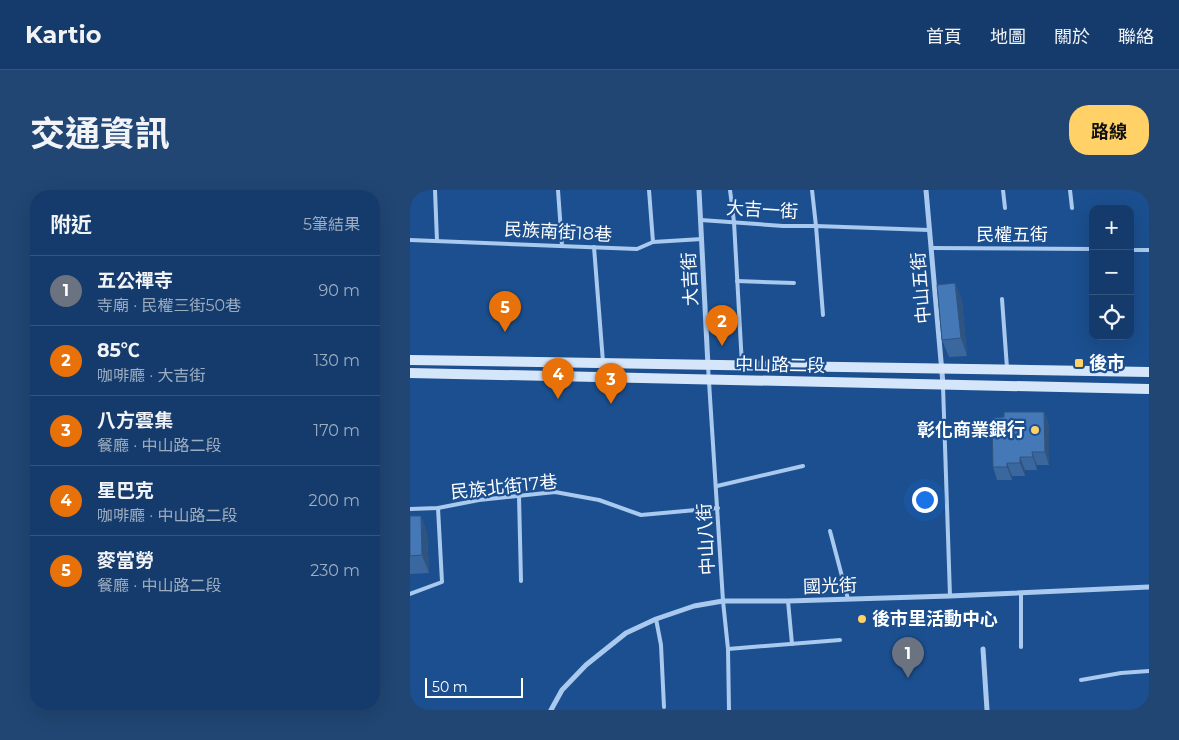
<!DOCTYPE html>
<html lang="zh-TW">
<head>
<meta charset="utf-8">
<style>
	:root { --surface:#143b6b; --page:#214673; --text:#f1f3f6; --muted:#9dadc1; --line:#33557e; --accent:#ffd166 }
	body { margin:0; font-family:Montserrat,"Noto Sans TC",sans-serif; background:var(--page); color:var(--text) }
	.controls { position:absolute; right:15px; top:15px; display:grid; overflow:hidden; border-radius:10px; box-shadow:0 5px 20px #0002 }
	.controls button { width:45px; height:45px; display:grid; place-items:center; padding:0; border:0; border-bottom:1px solid var(--line); background:var(--surface); color:var(--text); font:25px sans-serif }
	.scale { position:absolute; left:15px; bottom:12px; width:98px; box-sizing:border-box; padding-left:5px; border:2px solid #fff; border-top:0; font-size:14px; line-height:18px; white-space:nowrap; color:#fff; -webkit-text-stroke:4px #1b4f8f; paint-order:stroke }
	.you { position:absolute; left:514px; top:309px; width:18px; height:18px; margin:-12px; border:4px solid #fff; border-radius:50%; background:#1a73e8; box-shadow:0 0 0 8px #1a73e833 }
	.badge { display:grid; place-items:center; width:32px; height:32px; border-radius:50%; background:var(--accent); color:#fff; font-size:16px; font-weight:700 }
	.pin { position:absolute; translate:-50% -41px; filter:drop-shadow(0 1px 2px #0008) }
	.pin::after { content:''; position:absolute; top:26px; width:18px; height:15px; background:inherit; clip-path:polygon(0 0,100% 0,50% 100%) }
	.list { margin:0; padding:0; list-style:none }
	h2 { display:flex; justify-content:space-between; align-items:center; height:65px; margin:0; padding:0 20px; font-size:21px }
	h2 small { font-size:16px; font-weight:400; color:var(--muted) }
	.list li { display:grid; grid-template-columns:32px 1fr auto; gap:15px; align-items:center; box-sizing:border-box; height:70px; padding:0 20px; border-top:1px solid var(--line) }
	.list b { display:block; font-size:19px; white-space:nowrap }
	.list p { margin:0; font-size:16px; white-space:nowrap; color:var(--muted) }
	.list em { font-size:16px; font-style:normal; color:var(--muted) }
	.icon { flex:none; width:28px; height:28px; fill:none; stroke:currentColor; stroke-width:2; stroke-linecap:round; stroke-linejoin:round }
	.map { position:relative; flex:none; width:739px; height:520px; overflow:hidden; border-radius:20px }
	header { display:flex; align-items:center; gap:30px; box-sizing:border-box; height:70px; padding:0 25px; background:var(--surface); border-bottom:1px solid var(--line) }
	header strong { font-size:24px }
	nav { display:flex; gap:28px; margin-inline-start:auto; font-size:18px }
	.intro { display:flex; align-items:center; justify-content:space-between; box-sizing:border-box; height:120px; padding:0 30px }
	h1 { margin:0; font-size:35px }
	.button { padding:12px 22px; border-radius:20px; background:var(--accent); color:#111; font-size:18px; font-weight:700 }
	main { display:flex; gap:30px; padding:0 30px }
	aside { flex:1; background:var(--surface); border-radius:20px; box-shadow:0 5px 20px #0002 }
	.map>svg:first-child { display:block }
	.lines { fill:none; stroke-linecap:round; stroke-linejoin:round }
	.lane { stroke:#a9c9ee; stroke-width:4 }
	.street { stroke:#a9c9ee; stroke-width:5 }
	.secondary { stroke:#d6e6fa; stroke-width:10 }
	.wall { fill:#3a679d }
	.shaded-wall { fill:#305480 }
	.building { fill:#4478b7; stroke:#305480 }
	.poi-dot { fill:#ffd166; stroke:#1b4f8f; stroke-width:2 }
	.labels { text-anchor:middle; stroke-width:4.5; stroke-linejoin:round; paint-order:stroke }
	.street-label { font-size:18px; fill:#fff; stroke:#1b4f8f }
	.poi-label { font-size:18px; font-weight:bold; fill:#fff; stroke:#1b4f8f; text-anchor:start }
</style>
</head>
<body>
<header>
<strong>Kartio</strong>
<nav><a>首頁</a><a>地圖</a><a>關於</a><a>聯絡</a></nav>
</header>
<div class="intro"><h1>交通資訊</h1><a class="button">路線</a></div>
<main>
<aside>
<h2>附近<small>5筆結果</small></h2>
<ul class="list">
<li><span class="badge" style="background:#6b7280">1</span><div><b>五公禪寺</b><p>寺廟 · 民權三街50巷</p></div><em>90 m</em></li>
<li><span class="badge" style="background:#e8710a">2</span><div><b>85℃</b><p>咖啡廳 · 大吉街</p></div><em>130 m</em></li>
<li><span class="badge" style="background:#e8710a">3</span><div><b>八方雲集</b><p>餐廳 · 中山路二段</p></div><em>170 m</em></li>
<li><span class="badge" style="background:#e8710a">4</span><div><b>星巴克</b><p>咖啡廳 · 中山路二段</p></div><em>200 m</em></li>
<li><span class="badge" style="background:#e8710a">5</span><div><b>麥當勞</b><p>餐廳 · 中山路二段</p></div><em>230 m</em></li>
</ul>
</aside>
<div class="map">
<svg width="739" height="520" viewBox="0 0 739 520">
	<rect width="100%" height="100%" fill="#1b4f8f"/>
	<g class="lines">
		<g class="lane">
			<polyline points="25,0 27,51"/>
			<polyline points="148,0 152,56"/>
			<polyline points="239,0 243,52"/>
			<polyline points="320,0 324,32 332,175"/>
			<polyline points="593,0 595,18"/>
			<polyline points="660,0 662,18"/>
			<polyline points="291,30 373,36 406,36 402,0"/>
			<polyline points="0,50 227,59 243,52 292,49"/>
			<polyline points="184,57 193,172"/>
			<polyline points="521,58 683,59"/>
			<polyline points="720,60 739,60"/>
			<polyline points="327,91 384,93"/>
			<polyline points="592,109 597,178"/>
			<polyline points="413,125 406,36 519,40"/>
			<polyline points="298,176 313,411 318,459 319,520"/>
			<polyline points="533,196 540,406"/>
			<polyline points="307,296 393,276"/>
			<polyline points="109,306 111,391"/>
			<polyline points="0,319 28,318 69,310 145,302 189,310 231,325 308,318"/>
			<polyline points="420,341 438,409"/>
			<polyline points="0,404 32,392 28,318"/>
			<polyline points="611,404 611,457"/>
			<polyline points="378,411 382,454"/>
			<polyline points="246,429 251,455 254,517"/>
			<polyline points="318,459 430,450"/>
			<polyline points="671,490 711,483 739,481"/>
		</g>
		<g class="street">
			<polyline points="289,0 298,176"/>
			<polyline points="516,0 533,194"/>
			<polyline points="573,459 577,520"/>
			<polyline points="141,520 152,500 176,475 216,443 246,429 284,416 313,411 378,411 540,406 739,397"/>
		</g>
		<g class="secondary">
			<polyline points="0,170 739,182"/>
			<polyline points="0,183 739,199"/>
		</g>
	</g>
	<g class="wall">
		<polygon points="545,93 552,111 557,166 539,167 532,150"/>
		<polygon points="634,222 639,235 639,275 627,275 627,280 615,280 615,286 602,286 602,290 587,290 583,277"/>
		<polygon points="0,326 11,326 17,344 19,383 0,384"/>
	</g>
	<g class="shaded-wall">
		<polygon points="545,93 552,111 557,166 551,148"/>
		<polygon points="634,222 639,235 639,275 635,262"/>
		<polygon points="622,262 627,275 627,280 623,267"/>
		<polygon points="610,267 615,280 615,286 610,273"/>
		<polygon points="597,273 602,286 602,290 597,277"/>
		<polygon points="11,326 17,344 19,383 12,365"/>
	</g>
	<g class="building">
		<polygon points="545,93 551,148 532,150 527,95"/>
		<polygon points="594,222 634,222 635,262 622,262 623,267 610,267 610,273 597,273 597,277 583,277 582,228 594,227"/>
		<polygon points="0,326 11,326 12,365 0,366"/>
	</g>
	<g class="poi-dot">
		<rect x="664" y="168" width="10" height="10" rx="2.5"/>
		<circle cx="625" cy="240" r="5"/>
		<circle cx="452" cy="429" r="5"/>
	</g>
	<g class="labels">
		<g class="street-label">
			<text transform="translate(352 20) rotate(3)" y="6">大吉一街</text>
			<text transform="translate(148 42) rotate(3)" y="6">民族南街18巷</text>
			<text x="602" y="51">民權五街</text>
			<text transform="translate(280 89) rotate(-93)" y="6">大吉街</text>
			<text transform="translate(511 98) rotate(-95)" y="6">中山五街</text>
			<text transform="translate(370 175) rotate(1)" y="6">中山路二段</text>
			<text transform="translate(94 297) rotate(-6)" y="6">民族北街17巷</text>
			<text transform="translate(296 349) rotate(-93)" y="6">中山八街</text>
			<text transform="translate(420 396) rotate(-2)" y="6">國光街</text>
		</g>
		<g class="poi-label">
			<text x="679" y="179">後市</text>
			<text x="615" y="246" text-anchor="end">彰化商業銀行</text>
			<text x="462" y="435">後市里活動中心</text>
		</g>
	</g>
</svg>
<div class="controls">
<button>+</button>
<button>−</button>
<button><svg class="icon" aria-label="locate" viewBox="0 0 24 24"><circle cx="12" cy="12" r="6"/><path d="M12 2v4M12 18v4M2 12h4M18 12h4"/></svg></button>
</div>
<div class="scale">50 m</div>
<div class="you"></div>
<div class="pin badge" style="left:498px;top:488px;background:#6b7280">1</div>
<div class="pin badge" style="left:312px;top:156px;background:#e8710a">2</div>
<div class="pin badge" style="left:201px;top:214px;background:#e8710a">3</div>
<div class="pin badge" style="left:148px;top:209px;background:#e8710a">4</div>
<div class="pin badge" style="left:95px;top:142px;background:#e8710a">5</div>
</div>
</main>
</body>
</html>
